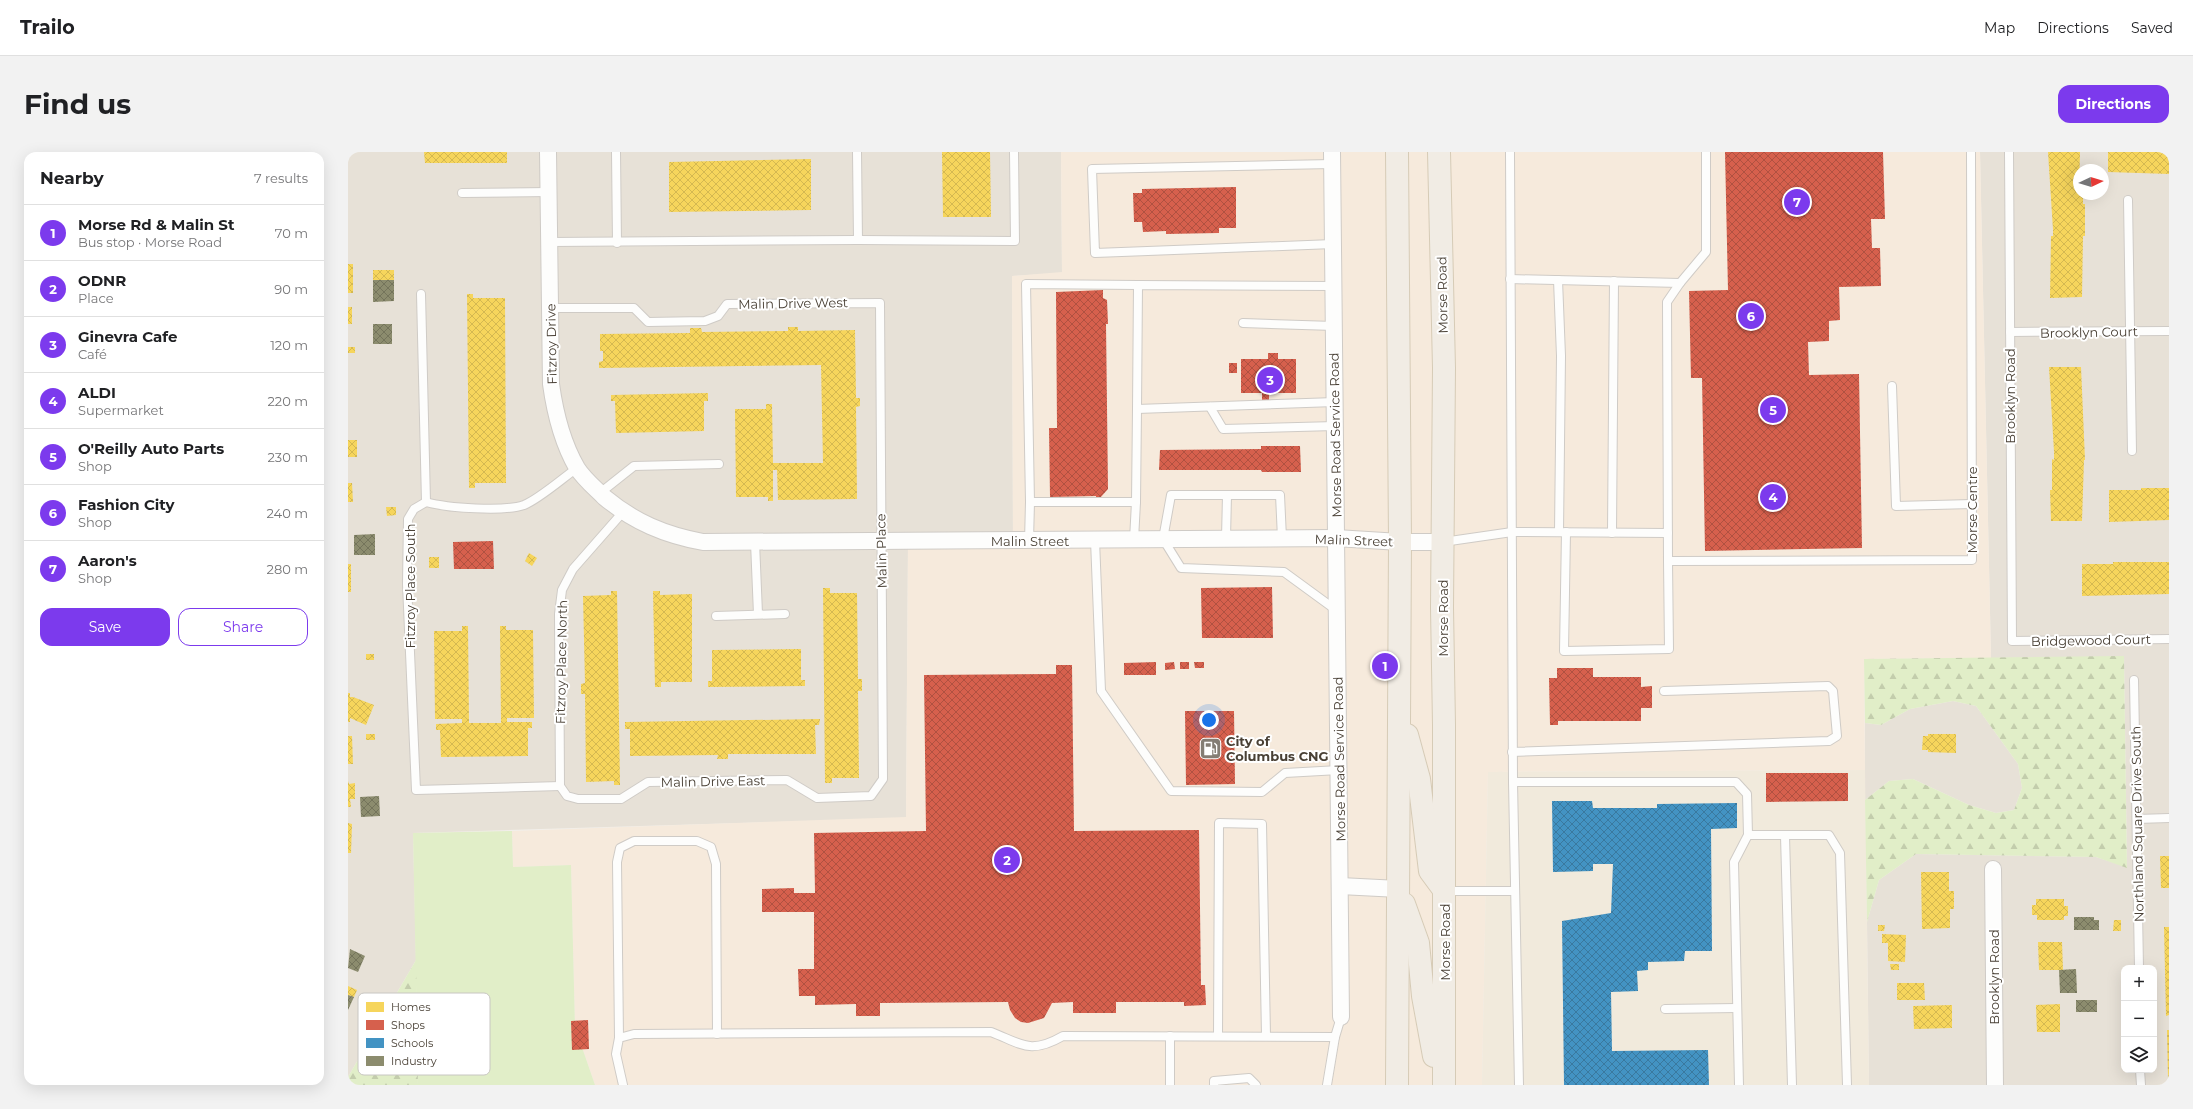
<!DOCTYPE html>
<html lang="en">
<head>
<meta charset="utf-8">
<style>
	:root { --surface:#fff; --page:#f2f2f2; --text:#202124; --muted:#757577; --line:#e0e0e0; --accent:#7c3aed }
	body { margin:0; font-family:Montserrat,sans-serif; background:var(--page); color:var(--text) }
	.controls { position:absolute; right:12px; bottom:12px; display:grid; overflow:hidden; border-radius:8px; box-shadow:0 4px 16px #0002 }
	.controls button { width:36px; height:36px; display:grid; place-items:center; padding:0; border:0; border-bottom:1px solid var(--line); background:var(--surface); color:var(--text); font:20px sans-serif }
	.compass { position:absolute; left:1725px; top:12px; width:36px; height:36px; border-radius:50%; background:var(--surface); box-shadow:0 4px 16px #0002; rotate:86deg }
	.you { position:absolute; left:861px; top:568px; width:14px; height:14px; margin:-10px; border:3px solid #fff; border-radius:50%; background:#1a73e8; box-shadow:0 0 0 6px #1a73e833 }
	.badge { display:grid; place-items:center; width:26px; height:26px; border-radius:50%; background:var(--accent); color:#fff; font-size:13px; font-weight:700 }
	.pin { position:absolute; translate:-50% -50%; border:2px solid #fff; box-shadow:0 1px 4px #0006 }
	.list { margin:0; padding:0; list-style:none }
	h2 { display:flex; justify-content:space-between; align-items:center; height:52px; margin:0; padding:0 16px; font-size:17px }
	h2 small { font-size:13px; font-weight:400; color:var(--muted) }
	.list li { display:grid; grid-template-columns:26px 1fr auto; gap:12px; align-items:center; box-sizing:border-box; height:56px; padding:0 16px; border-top:1px solid var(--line) }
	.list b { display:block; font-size:15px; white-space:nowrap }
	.list p { margin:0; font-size:13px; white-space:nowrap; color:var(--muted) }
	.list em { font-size:13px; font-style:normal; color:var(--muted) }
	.actions { display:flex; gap:8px; padding:12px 16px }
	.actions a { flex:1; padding:9px 0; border:1px solid var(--accent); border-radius:12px; text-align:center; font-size:14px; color:var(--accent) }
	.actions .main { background:var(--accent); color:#fff }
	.icon { flex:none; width:22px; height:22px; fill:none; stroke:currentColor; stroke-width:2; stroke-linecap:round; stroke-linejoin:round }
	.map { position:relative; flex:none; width:1821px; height:933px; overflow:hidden; border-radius:12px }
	header { display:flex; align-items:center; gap:24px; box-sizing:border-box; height:56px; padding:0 20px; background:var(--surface); border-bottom:1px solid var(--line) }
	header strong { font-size:19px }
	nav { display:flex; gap:22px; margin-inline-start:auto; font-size:14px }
	.intro { display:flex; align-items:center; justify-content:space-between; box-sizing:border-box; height:96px; padding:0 24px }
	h1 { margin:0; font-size:28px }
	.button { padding:10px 18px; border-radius:12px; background:var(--accent); color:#fff; font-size:14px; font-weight:700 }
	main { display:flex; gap:24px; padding:0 24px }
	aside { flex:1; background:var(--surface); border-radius:12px; box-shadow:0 4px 16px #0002 }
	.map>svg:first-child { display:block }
	.residential { fill:#e7e1d7; fill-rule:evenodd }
	.commercial { fill:#f6eadc }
	.education { fill:#f1eadc }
	.green { fill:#e1eec8 }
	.forest { fill:url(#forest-firs) }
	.homes { fill:url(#homes-cross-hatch) }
	.shops { fill:url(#shops-cross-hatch) }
	.schools { fill:url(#schools-cross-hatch) }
	.industry { fill:url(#industry-cross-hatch) }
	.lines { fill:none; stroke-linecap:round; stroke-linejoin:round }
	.service-casing { stroke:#cfcbc6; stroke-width:10 }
	.minor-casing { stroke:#cfcbc6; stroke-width:18 }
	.primary-casing { stroke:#d6cbb6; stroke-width:24 }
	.service { stroke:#fdfdfc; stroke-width:8 }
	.minor { stroke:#fdfdfc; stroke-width:16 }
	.primary { stroke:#f1ece4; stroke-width:22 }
	.labels { text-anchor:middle; stroke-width:4; stroke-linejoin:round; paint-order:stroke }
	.street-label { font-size:13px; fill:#494035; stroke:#fff }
	.poi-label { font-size:13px; font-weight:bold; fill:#494035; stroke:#fff; text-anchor:start }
	.key { fill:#fff; stroke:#c8c6c2; stroke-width:1 }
	.key-label { font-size:11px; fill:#494035 }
</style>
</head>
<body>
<header>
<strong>Trailo</strong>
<nav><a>Map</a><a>Directions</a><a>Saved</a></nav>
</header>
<div class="intro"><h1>Find us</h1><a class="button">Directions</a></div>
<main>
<aside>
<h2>Nearby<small>7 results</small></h2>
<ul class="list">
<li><span class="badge">1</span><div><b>Morse Rd &amp; Malin St</b><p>Bus stop · Morse Road</p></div><em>70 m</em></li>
<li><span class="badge">2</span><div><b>ODNR</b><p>Place</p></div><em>90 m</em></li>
<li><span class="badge">3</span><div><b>Ginevra Cafe</b><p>Café</p></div><em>120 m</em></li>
<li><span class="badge">4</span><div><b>ALDI</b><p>Supermarket</p></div><em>220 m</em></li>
<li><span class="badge">5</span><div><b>O'Reilly Auto Parts</b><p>Shop</p></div><em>230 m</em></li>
<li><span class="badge">6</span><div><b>Fashion City</b><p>Shop</p></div><em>240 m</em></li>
<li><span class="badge">7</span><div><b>Aaron's</b><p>Shop</p></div><em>280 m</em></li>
</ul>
<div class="actions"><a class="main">Save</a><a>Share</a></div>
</aside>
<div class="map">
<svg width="1821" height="933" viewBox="0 0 1821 933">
	<defs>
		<pattern id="forest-firs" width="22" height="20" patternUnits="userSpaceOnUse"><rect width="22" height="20" fill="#e1eec8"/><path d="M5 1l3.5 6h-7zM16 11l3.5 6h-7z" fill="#c3cdac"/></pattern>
		<pattern id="homes-cross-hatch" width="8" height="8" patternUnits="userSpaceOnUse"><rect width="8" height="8" fill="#f6d55c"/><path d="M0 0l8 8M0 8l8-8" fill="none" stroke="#d4b851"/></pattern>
		<pattern id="shops-cross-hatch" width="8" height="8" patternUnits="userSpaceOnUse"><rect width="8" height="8" fill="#d6604d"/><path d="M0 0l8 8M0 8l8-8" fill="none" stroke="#b05141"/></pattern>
		<pattern id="schools-cross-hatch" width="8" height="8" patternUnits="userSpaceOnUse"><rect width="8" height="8" fill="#4393c3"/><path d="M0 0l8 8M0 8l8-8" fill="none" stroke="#3a799f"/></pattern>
		<pattern id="industry-cross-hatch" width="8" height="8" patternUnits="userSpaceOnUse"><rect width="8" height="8" fill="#8c8c6e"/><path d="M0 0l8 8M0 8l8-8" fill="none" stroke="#74745b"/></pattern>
	</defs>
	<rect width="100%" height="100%" fill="#f2efea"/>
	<g class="residential">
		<polygon points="0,0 713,0 714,121 664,124 665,391 560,392 558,666 65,681 68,808 0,925"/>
		<path d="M1632,0h189v933h-300l-2,-163 12,-42 37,-26 180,3 31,10 -3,-210 -133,1zM1731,18h24v24h-24zM1776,816h30v102h-30z"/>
		<polygon points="1605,549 1628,554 1670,612 1674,636 1666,658 1648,661 1621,653 1565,627 1541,629 1517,648 1517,571 1533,573 1562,557"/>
	</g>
	<polygon class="commercial" points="713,0 1632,0 1643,506 1516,507 1517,618 1140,620 1134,933 247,933 227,875 223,713 165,715 164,679 558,665 560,392 665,391 664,124 714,120"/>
	<polygon class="education" points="1517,618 1521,933 1134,933 1140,620"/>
	<polygon class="green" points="164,679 165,715 223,713 227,875 247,933 70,933 65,681"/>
	<g class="forest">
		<polygon points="1776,504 1779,716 1748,705 1568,702 1531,728 1519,770 1517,648 1541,629 1565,627 1621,653 1648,661 1666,658 1674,636 1670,612 1628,554 1605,549 1562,557 1533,573 1517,571 1516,507"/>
		<polygon points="68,808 70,933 0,933 0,925"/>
	</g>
	<g class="homes">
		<polygon points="76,0 159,0 159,11 77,11"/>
		<polygon points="594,0 642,0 643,65 595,65"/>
		<polygon points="1700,0 1732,0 1731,42 1735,42 1735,52 1737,52 1737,84 1735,84 1734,145 1702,146 1703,84 1705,84 1705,78"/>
		<polygon points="1760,0 1821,0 1821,22 1760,20"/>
		<polygon points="463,7 463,58 321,60 321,10"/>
		<rect x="0" y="112" width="5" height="29"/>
		<rect x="25" y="118" width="21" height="10"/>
		<polygon points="119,142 125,142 125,146 157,146 158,331 127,331 127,336 121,336"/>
		<rect x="0" y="155" width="4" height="17"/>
		<polygon points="440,175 450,175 450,179 507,178 508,246 512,246 512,254 508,255 509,347 430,348 429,318 425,318 425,349 420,349 420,345 388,345 387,257 418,257 418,252 424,252 425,311 475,311 473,213 251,216 251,210 255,209 255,199 252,199 252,182 342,181 342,176 353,176 354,180 440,179"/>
		<rect x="0" y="195" width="7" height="6"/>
		<polygon points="1701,215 1733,215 1737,308 1736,308 1734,369 1703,369 1702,338 1704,338 1704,307 1706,308 1706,300"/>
		<polygon points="360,241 360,249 356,249 356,279 268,281 267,249 263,249 263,243"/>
		<rect x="0" y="288" width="9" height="17"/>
		<polygon points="0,331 4,331 5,350 0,350"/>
		<polygon points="1793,336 1821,336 1821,368 1761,370 1761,338 1793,338"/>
		<polygon points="38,355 48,355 48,363 39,364"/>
		<polygon points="181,401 189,406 184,414 177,409"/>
		<rect x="81" y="405" width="10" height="11"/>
		<polygon points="1765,410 1821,410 1821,442 1734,444 1734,412 1765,412"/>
		<rect x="0" y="412" width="3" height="28"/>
		<polygon points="475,436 482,436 482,441 509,441 510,527 514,527 514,539 510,539 511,626 484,626 484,631 477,631"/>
		<polygon points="263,439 269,439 272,633 266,633 266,629 238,630 237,542 233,542 233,532 237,531 235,444 263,443"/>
		<polygon points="305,439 312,439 312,443 344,442 344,530 313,530 313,535 307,535"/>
		<polygon points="114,474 120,474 121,571 153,571 152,474 158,474 158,478 185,478 186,566 159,566 159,570 184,570 184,576 180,576 180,604 93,605 92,578 88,578 88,572 114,571 114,567 87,567 86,479 114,479"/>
		<polygon points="453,497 453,528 457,528 457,534 360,535 360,529 364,529 364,498"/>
		<rect x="18" y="502" width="8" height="6"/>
		<polygon points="0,541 2,541 2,545 5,545 26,553 18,573 2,566 2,570 0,570"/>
		<polygon points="472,567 471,573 467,573 468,602 380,602 380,607 369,607 370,603 282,604 282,577 277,577 277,570"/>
		<rect x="18" y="582" width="9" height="6"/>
		<polygon points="1580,582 1608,582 1608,601 1580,600 1580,598 1574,598 1575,584 1580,584"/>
		<polygon points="0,584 4,584 5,612 0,612"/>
		<polygon points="0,629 1,632 7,631 7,647 2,647 3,655 0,655"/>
		<polygon points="0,671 4,672 3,701 0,701"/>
		<polygon points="1812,704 1821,704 1821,736 1813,736"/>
		<polygon points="1573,720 1601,720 1601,739 1606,739 1606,757 1602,757 1602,776 1574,777"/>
		<polygon points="1688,747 1716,747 1716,754 1720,754 1720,764 1716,764 1716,768 1689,768 1689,763 1684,763 1684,753 1688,753"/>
		<polygon points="1766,768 1773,768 1773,779 1765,779"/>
		<polygon points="1530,773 1537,773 1536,779 1530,779"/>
		<polygon points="1816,775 1821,775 1821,863 1818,864"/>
		<polygon points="1534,782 1558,783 1557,810 1540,809 1540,791 1534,791"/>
		<polygon points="1690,790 1714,790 1715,818 1691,818"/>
		<polygon points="1542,812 1551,812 1551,818 1543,818"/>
		<polygon points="1549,831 1576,831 1577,848 1549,848"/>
		<polygon points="0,834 9,838 6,845 0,843"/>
		<polygon points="1712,852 1712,880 1689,880 1688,853"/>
		<polygon points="1604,853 1604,876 1566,877 1565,854"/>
		<polygon points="1819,878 1821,878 1821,927 1820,927"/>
	</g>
	<g class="shops">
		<polygon points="1377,0 1535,0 1537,67 1523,67 1524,96 1532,96 1533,134 1491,135 1492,168 1481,169 1481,189 1460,190 1461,223 1511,222 1514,396 1357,399 1354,226 1343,226 1341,139 1380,138"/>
		<polygon points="888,35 888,76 871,76 871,81 818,82 818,79 795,80 794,70 786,70 785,41 794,41 794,37"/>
		<polygon points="755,138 755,146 759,148 760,172 758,172 760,337 752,346 748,346 748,344 702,345 701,276 709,276 708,140"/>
		<polygon points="920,201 930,201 930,207 948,207 948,241 921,241 921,248 914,248 914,241 893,241 893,207 920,207"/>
		<rect x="881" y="211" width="8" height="10"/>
		<polygon points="913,294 952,294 953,320 914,320 913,318 811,318 812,298 913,297"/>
		<polygon points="145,389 146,417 106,417 105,390"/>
		<polygon points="924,435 925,486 854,486 853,436"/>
		<polygon points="808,510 808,523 776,523 776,511"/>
		<polygon points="826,510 827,517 817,518 817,511"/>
		<rect x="832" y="510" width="9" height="7"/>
		<polygon points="846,510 856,510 856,516 847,516"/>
		<polygon points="708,513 724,513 726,679 851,678 853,833 857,833 858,853 836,854 836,850 768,850 768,861 725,861 725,850 704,851 696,866 680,871 673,870 667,866 662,858 660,850 532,851 532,864 508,864 508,852 467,853 467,844 451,844 450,817 466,817 466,760 414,760 414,737 446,736 446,741 467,741 466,681 578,679 576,523 708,522"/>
		<polygon points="1209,516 1245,516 1245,525 1293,525 1293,535 1304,534 1304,556 1293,556 1293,569 1210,569 1210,573 1202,573 1201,526 1209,526"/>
		<polygon points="837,559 886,559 887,632 838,633"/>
		<polygon points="1418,621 1500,621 1500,649 1418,650"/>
		<polygon points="240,868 241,897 224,898 223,869"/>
	</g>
	<polygon class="schools" points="1204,649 1244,649 1245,656 1309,656 1309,652 1389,651 1389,676 1363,677 1364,799 1337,799 1336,809 1300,810 1300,818 1289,819 1290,839 1263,840 1264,899 1360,898 1361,933 1216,933 1214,769 1263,761 1265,712 1245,712 1245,719 1205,720"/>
	<g class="industry">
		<polygon points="25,128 46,128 46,149 25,150"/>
		<rect x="25" y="172" width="19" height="20"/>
		<polygon points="27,382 27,403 6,403 6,383"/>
		<polygon points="31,644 32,664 13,665 12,645"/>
		<polygon points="1726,765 1746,765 1746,768 1751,768 1751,778 1726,778"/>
		<polygon points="2,797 17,804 10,820 0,816"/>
		<polygon points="1728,817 1729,841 1712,841 1711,818"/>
		<polygon points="0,843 6,845 0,858"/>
		<rect x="1728" y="848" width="21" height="12"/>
	</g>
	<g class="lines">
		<defs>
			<g id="service">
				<polyline points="268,0 269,91"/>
				<polyline points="509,0 510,88"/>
				<polyline points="1162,0 1165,630 1171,933"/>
				<polyline points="1661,0 1664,489 1821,487"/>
				<polyline points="984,12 744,17 747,101 985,92"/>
				<polyline points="114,41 201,40"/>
				<polyline points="1780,48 1784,299"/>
				<polyline points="202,90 510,88 667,89 666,0"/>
				<polyline points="1162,127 1332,131 1358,100 1358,0"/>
				<polyline points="1210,128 1213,204 1211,380"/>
				<polyline points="1332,131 1319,150 1320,409 1624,408 1623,0"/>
				<polyline points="986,134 790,133 789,257 987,250"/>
				<polyline points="73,142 78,350"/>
				<polyline points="202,156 286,156 300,170 357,169 370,164 379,152 532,151 535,627 523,644 469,646 439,628 300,630 273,647 230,647 219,644 212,634"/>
				<polyline points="895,171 986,174"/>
				<polyline points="1662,180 1821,179"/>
				<polyline points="1544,234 1548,354 1624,352"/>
				<polyline points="862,255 875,277 987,274"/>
				<polyline points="252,341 286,314 371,312"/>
				<polyline points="78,350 66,357 60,367 59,432 68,638 212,634"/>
				<path d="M78,350c21,6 78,10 98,3 15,-6 39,-27 53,-37"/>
				<polyline points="682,350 678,132 790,133"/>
				<polyline points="1218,380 1216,499 1321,497 1320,409"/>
				<polyline points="1264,381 1266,129"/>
				<polyline points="878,386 879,343"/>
				<polyline points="934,386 932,343 823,343 815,387 833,416 936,420 988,458"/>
				<polyline points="747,388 753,539 823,639 914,640 937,621 991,618"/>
				<polyline points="786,388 788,350 789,257"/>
				<polyline points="681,389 682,350 788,350"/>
				<polyline points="407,390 410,462"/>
				<polyline points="1095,390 1164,380 1320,381"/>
				<polyline points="368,464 437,462"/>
				<polyline points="1786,528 1791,816"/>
				<polyline points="1164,600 1481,589 1489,584 1485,539 1480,534 1316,539"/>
				<polyline points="1165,630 1388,630 1399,642 1400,683 1386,710 1391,933"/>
				<polyline points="212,634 211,462 214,438 225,417 275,360"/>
				<polyline points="1789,667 1821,666"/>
				<polyline points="1400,683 1481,683 1492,701 1499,933"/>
				<polyline points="1437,684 1444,933"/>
				<polyline points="1097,739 1166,739"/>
				<polyline points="1317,857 1389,856"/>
				<polyline points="822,884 822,933"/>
				<polyline points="870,884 871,671 914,672 918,884"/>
				<polyline points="271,886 269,710 272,696 286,689 349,689 363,695 368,712 369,882"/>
				<polyline points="1792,918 1793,933"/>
				<path d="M275,933l-7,-31 3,-16 15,-4 357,-2c31,12 39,23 72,4l272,1 6,-20"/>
				<polyline points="866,933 866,929 901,926 908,933"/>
				<polyline points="979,933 987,885"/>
			</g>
			<g id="minor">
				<path d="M200,0l3,232c4,29 11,58 26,84 7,11 18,20 27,29 30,25 61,38 99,45l633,-4 64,4h43"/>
				<polyline points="984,0 993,865"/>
				<polyline points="1645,717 1647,933"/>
				<polyline points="992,734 1051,737"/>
			</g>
			<g id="primary">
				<polyline points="1091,0 1096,216 1094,456 1096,573 1096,933"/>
				<polyline points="1059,583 1071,627 1082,719 1096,738"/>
				<polyline points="1056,752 1070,791 1075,844 1086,904"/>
				<polyline points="1049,933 1052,390 1049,0"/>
			</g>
		</defs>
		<use href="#service" class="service-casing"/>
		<use href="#minor" class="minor-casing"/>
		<use href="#primary" class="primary-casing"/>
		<use href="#service" class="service"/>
		<use href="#minor" class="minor"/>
		<use href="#primary" class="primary"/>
	</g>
	<defs>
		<symbol id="fuel-square" viewBox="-11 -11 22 22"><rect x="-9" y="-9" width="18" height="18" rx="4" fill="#847d74" stroke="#fff"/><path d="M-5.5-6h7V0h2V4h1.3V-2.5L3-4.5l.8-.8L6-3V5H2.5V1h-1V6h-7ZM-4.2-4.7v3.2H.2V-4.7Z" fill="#fff"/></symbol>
	</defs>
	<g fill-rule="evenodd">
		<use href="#fuel-square" x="850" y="584" width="25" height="25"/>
	</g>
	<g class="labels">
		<g class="street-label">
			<text transform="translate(1094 143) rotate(-91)" y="5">Morse Road</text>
			<text transform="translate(445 151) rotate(-1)" y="5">Malin Drive West</text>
			<text transform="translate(1741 180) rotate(-1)" y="5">Brooklyn Court</text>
			<text transform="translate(203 192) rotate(-91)" y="5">Fitzroy Drive</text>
			<text transform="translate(1662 244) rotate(-90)" y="5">Brooklyn Road</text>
			<text transform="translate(987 283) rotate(-91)" y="5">Morse Road Service Road</text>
			<text transform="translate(1624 358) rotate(-90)" y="5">Morse Centre</text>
			<text transform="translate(1006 388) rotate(2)" y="5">Malin Street</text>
			<text x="682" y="394">Malin Street</text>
			<text transform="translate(533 399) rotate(-91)" y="5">Malin Place</text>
			<text transform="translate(62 434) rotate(-90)" y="5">Fitzroy Place South</text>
			<text transform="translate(1095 466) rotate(-90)" y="5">Morse Road</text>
			<text transform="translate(1743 488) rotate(-1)" y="5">Bridgewood Court</text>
			<text transform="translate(213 510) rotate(-89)" y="5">Fitzroy Place North</text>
			<text transform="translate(991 607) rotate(-91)" y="5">Morse Road Service Road</text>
			<text transform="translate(365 629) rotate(-1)" y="5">Malin Drive East</text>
			<text transform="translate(1789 672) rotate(-91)" y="5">Northland Square Drive South</text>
			<text transform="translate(1097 790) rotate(-90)" y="5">Morse Road</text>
			<text transform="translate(1646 825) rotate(-90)" y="5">Brooklyn Road</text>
		</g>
		<g class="poi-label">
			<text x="878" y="594">City of<tspan x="878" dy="15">Columbus CNG</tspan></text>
		</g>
	</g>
	<rect x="10" y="841" width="132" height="82" rx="6" class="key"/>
	<rect x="18" y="850" width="18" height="10" fill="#f6d55c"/>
	<rect x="18" y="868" width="18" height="10" fill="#d6604d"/>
	<rect x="18" y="886" width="18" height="10" fill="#4393c3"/>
	<rect x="18" y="904" width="18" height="10" fill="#8c8c6e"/>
	<g class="key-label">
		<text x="43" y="859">Homes</text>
		<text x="43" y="877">Shops</text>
		<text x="43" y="895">Schools</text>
		<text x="43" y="913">Industry</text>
	</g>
</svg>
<div class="controls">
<button>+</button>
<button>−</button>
<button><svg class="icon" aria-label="layers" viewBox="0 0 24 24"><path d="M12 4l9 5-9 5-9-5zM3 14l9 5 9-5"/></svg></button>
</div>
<svg class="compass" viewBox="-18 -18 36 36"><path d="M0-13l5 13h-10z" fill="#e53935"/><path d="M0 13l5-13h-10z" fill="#757577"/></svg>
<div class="you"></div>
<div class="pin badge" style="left:1037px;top:514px">1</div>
<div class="pin badge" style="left:659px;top:708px">2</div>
<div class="pin badge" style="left:922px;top:228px">3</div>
<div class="pin badge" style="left:1425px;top:345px">4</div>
<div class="pin badge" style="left:1425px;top:258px">5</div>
<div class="pin badge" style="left:1403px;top:164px">6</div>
<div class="pin badge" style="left:1449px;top:50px">7</div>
</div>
</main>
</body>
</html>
